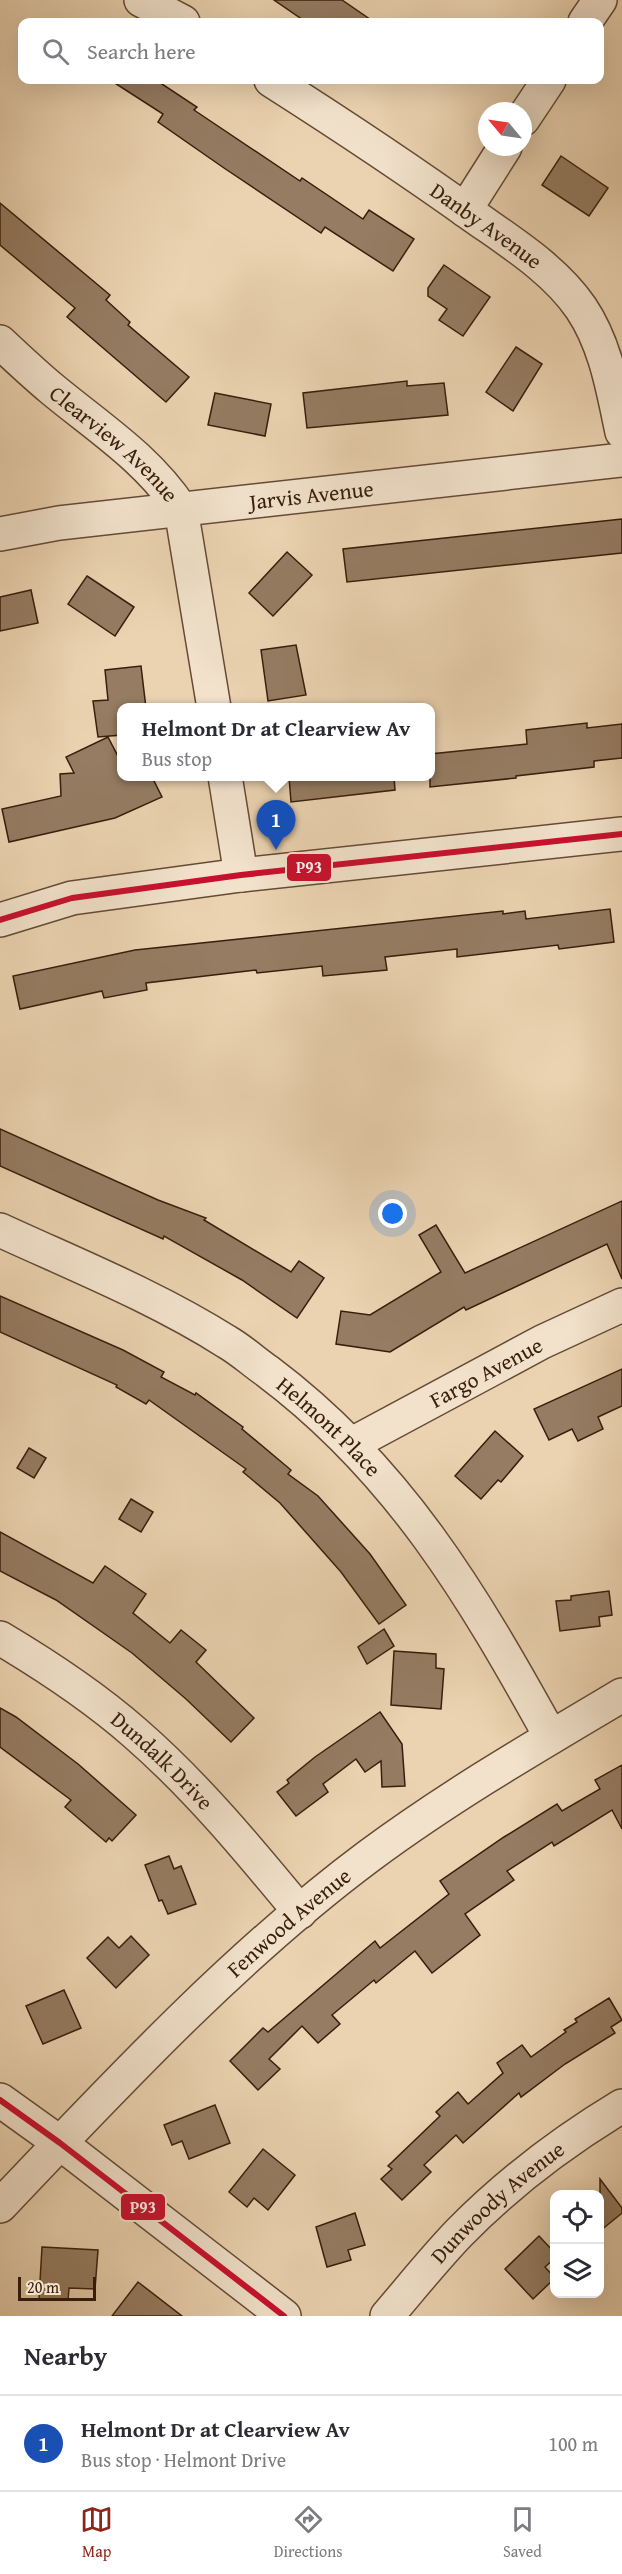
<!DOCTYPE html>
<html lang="en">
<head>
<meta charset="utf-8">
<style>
	:root { --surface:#fff; --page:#f7f7f7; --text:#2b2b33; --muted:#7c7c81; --line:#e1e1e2; --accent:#8f2418 }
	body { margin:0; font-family:"Gentium Book Plus",serif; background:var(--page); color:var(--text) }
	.controls { position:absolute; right:18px; bottom:18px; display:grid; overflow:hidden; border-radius:12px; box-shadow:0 6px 24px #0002 }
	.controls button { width:54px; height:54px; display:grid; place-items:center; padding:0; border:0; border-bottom:2px solid var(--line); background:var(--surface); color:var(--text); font:30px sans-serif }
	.compass { position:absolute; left:478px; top:102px; width:54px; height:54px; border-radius:50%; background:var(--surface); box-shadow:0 6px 24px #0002; rotate:299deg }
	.scale { position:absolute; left:18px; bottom:15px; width:78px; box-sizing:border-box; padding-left:6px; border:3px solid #381e0c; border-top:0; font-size:16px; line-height:21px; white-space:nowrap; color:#381e0c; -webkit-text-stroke:4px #f2e2cc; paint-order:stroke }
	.you { position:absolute; left:393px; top:1214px; width:21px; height:21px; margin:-15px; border:4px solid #fff; border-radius:50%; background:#1a73e8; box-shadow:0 0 0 9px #1a73e833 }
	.badge { display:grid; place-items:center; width:39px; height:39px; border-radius:50%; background:var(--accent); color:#fff; font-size:20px; font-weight:700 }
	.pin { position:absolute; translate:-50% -50px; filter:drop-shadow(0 2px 3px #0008) }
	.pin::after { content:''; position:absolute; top:32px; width:21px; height:18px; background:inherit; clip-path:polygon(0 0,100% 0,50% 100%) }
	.popup { position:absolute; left:117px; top:703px; width:318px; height:78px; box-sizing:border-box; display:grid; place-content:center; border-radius:12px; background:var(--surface); filter:drop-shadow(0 2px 4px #0005); font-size:20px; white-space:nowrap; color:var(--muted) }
	.popup b { font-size:22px; color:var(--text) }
	.popup::after { content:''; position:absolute; left:50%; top:100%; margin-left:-12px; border:12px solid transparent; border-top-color:var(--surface) }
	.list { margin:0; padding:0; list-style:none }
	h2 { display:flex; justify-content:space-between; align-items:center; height:78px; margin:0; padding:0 24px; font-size:26px }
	h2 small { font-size:20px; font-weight:400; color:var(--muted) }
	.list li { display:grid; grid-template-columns:39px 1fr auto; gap:18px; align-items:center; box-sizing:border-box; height:96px; padding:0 24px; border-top:2px solid var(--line) }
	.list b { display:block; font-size:22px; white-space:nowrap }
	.list p { margin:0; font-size:20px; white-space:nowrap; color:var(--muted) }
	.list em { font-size:20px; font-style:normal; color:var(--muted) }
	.icon { flex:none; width:33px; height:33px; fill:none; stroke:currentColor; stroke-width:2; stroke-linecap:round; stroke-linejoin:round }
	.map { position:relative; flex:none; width:622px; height:2316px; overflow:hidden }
	.search { position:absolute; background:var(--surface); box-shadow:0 6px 24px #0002; left:18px; right:18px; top:18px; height:66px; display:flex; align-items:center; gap:15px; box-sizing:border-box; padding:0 21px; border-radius:12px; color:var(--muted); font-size:22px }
	.sheet { height:174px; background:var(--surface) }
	nav { display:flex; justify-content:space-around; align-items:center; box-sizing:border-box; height:84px; border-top:2px solid var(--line); background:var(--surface); font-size:16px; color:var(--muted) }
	nav a { display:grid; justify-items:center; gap:3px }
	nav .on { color:var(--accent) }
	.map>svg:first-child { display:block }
	.building { fill:#957c62; stroke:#381e0c; stroke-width:1.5 }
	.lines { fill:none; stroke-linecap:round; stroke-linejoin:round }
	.minor-casing { stroke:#654b35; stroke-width:36 }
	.minor { stroke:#f2e2cc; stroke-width:33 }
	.bus-1-casing { stroke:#f2e2cc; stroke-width:10 }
	.bus-1 { stroke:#c8102e; stroke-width:6 }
	.labels { text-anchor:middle; stroke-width:5; stroke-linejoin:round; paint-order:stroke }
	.street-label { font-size:22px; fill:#381e0c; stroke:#f2e2cc }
	.line-badge { stroke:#f2e2cc; stroke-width:2 }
	.badge-label { font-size:16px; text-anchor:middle; font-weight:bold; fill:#fff }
</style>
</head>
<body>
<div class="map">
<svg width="622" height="2316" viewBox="0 0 622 2316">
	<rect width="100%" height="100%" fill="#ebd3b1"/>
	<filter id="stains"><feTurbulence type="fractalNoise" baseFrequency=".00333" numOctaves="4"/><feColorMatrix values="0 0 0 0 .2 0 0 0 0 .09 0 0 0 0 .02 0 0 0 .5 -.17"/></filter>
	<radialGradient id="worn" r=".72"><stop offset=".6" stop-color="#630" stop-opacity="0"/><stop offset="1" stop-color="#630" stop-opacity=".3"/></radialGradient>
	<g class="building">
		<polygon points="274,0 342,0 374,22 306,22"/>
		<polygon points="110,80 156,80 197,107 194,110 300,181 302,178 363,219 369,210 414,239 393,271 325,227 321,233 224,168 158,122 163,114"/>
		<polygon points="561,156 608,188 589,216 542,185"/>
		<polygon points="0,203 110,295 106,300 130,322 128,325 189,377 166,402 67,317 75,308 0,245"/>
		<polygon points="444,265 490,297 463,336 439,320 447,309 428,296 428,288"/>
		<polygon points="516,347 542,364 513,411 486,392"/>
		<polygon points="407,381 407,386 444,383 448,415 307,428 303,393"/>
		<polygon points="215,393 271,404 265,436 208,425"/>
		<polygon points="622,519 622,553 347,582 343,549"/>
		<polygon points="287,552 312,575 273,616 249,593"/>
		<polygon points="87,576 134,607 115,636 68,604"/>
		<polygon points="31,590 38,623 0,631 0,597"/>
		<polygon points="296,645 306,695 268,701 261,650"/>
		<polygon points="141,666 146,708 122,708 122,735 98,737 93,701 108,700 105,670"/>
		<polygon points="587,723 587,728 622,724 622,758 594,761 594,767 516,776 516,778 430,787 430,754 527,744 526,730"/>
		<polygon points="108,737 122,764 122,777 152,777 162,797 115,818 9,842 2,809 61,796 60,774 74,773 66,757"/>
		<polygon points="289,777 394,777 395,790 291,802"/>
		<polygon points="610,909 614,942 559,949 558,945 457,957 457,949 385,957 387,970 323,976 322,966 257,973 256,970 146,983 147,990 104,998 102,991 20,1009 13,976 135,950 503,911 503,914 525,911 526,919"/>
		<polygon points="0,1129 158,1200 206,1218 204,1220 291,1272 299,1261 324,1278 297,1318 242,1280 164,1236 163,1239 0,1166"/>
		<polygon points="622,1201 622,1279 607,1244 466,1310 464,1307 390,1352 336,1344 341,1311 370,1315 441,1272 419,1235 436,1225 465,1273"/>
		<polygon points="0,1296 123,1350 164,1372 161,1377 195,1395 196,1393 243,1427 242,1429 291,1470 288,1474 318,1496 370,1554 406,1605 379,1624 341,1572 280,1503 243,1472 246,1469 149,1400 146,1404 116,1387 117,1385 0,1332"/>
		<polygon points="622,1369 622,1406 598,1417 603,1429 578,1441 572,1429 549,1440 534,1409"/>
		<polygon points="495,1431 523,1456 501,1482 498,1480 481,1499 455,1476"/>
		<polygon points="29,1448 46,1458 34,1478 17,1468"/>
		<polygon points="131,1499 153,1512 141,1532 119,1519"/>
		<polygon points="0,1532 93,1583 105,1566 146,1594 133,1613 170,1643 181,1630 206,1650 196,1662 254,1718 231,1742 186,1699 132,1653 56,1600 0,1571"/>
		<polygon points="609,1591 612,1615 599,1617 600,1626 560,1631 556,1601 571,1600 571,1596"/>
		<polygon points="384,1629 394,1646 367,1664 358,1647"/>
		<polygon points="394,1651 436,1654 436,1668 444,1669 441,1709 391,1705"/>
		<polygon points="0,1708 16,1717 78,1764 136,1815 112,1841 109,1838 106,1842 65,1807 71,1800 0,1747"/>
		<polygon points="380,1712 402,1744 405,1786 382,1787 381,1761 365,1772 356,1759 323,1784 328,1792 296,1816 277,1792 289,1783 287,1780 315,1757"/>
		<polygon points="622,1765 622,1829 612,1810 554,1846 552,1842 507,1871 514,1880 465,1914 480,1935 432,1973 415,1951 376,1983 374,1980 332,2015 340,2024 318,2043 302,2026 269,2059 280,2069 258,2090 230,2061 263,2028 268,2032 375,1941 380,1948 449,1894 440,1881 504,1837 557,1804 562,1811 600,1789 595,1780"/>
		<polygon points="169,1856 174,1869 181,1866 196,1904 168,1914 162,1900 159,1901 145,1865"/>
		<polygon points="131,1936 149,1955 116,1988 87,1958 108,1937 119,1948"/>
		<polygon points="64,1990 81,2028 43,2044 26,2006"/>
		<polygon points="609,1998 622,2020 611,2027 615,2033 565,2064 521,2097 519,2093 463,2143 456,2135 424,2165 431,2172 402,2200 381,2179 392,2169 388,2166 440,2116 436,2112 458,2092 468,2104 503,2073 497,2063 522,2045 531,2057 566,2032 564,2030 577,2022 575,2019"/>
		<polygon points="215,2105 230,2143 189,2159 182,2141 172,2145 164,2125"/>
		<polygon points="263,2149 295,2175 268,2210 254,2198 247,2207 229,2192"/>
		<polygon points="600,2179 622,2208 622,2213 600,2231"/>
		<polygon points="355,2213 365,2245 348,2250 351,2260 327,2267 316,2227"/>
		<polygon points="539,2236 555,2253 555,2258 545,2267 555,2278 533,2299 505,2269"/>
		<polygon points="42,2247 98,2250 95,2289 69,2288 68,2300 39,2299"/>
		<polygon points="138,2282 182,2316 112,2316"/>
	</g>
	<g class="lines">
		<defs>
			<g id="minor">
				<polyline points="141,0 183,22"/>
				<polyline points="585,22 600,0"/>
				<path id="s1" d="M271,80c69,44 137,89 204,137 37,26 80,53 106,91 25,37 32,82 41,124"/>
				<polyline points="523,119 549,80"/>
				<polyline points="465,210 505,147"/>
				<path id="s2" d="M0,342c17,16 34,32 52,47 47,39 95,69 129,120l33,199"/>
				<path id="s3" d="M0,534l59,-11 563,-63"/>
				<polyline points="225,776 241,875"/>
				<polyline points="0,920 72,898 241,875 622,834"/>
				<path id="s4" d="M0,1230c76,35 156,67 227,112 14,8 27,20 40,29 132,99 206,225 284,366"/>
				<path id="s5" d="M352,1444l190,-102 80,-37"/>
				<path id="s6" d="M0,1638c47,28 94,59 135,95 61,53 113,116 165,179"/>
				<polyline points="0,2100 60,2143 284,2316"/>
				<path id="s7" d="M0,2206c114,-120 236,-251 369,-350 81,-60 167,-110 253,-161"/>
				<path id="s8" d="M387,2316c24,-28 47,-57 72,-83 48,-49 105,-92 163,-127"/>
			</g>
		</defs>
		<use href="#minor" class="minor-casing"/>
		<use href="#minor" class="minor"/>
		<defs>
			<g id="bus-1">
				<polyline points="0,920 72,898 241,875 622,834"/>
				<polyline points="0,2100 60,2143 284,2316"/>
			</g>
		</defs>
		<use href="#bus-1" class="bus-1-casing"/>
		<use href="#bus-1" class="bus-1"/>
	</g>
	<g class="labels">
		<g class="street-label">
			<text dy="8" stroke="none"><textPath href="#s1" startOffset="260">Danby Avenue</textPath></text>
			<text dy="8" stroke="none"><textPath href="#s2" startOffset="153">Clearview Avenue</textPath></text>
			<text dy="8" stroke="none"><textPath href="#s3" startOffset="314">Jarvis Avenue</textPath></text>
			<text dy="8" stroke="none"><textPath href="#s5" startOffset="152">Fargo Avenue</textPath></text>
			<text dy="8" stroke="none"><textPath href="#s4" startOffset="386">Helmont Place</textPath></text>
			<text dy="8" stroke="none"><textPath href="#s6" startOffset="204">Dundalk Drive</textPath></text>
			<text dy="8" stroke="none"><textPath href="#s7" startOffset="405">Fenwood Avenue</textPath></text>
			<text dy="8" stroke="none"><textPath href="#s8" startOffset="159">Dunwoody Avenue</textPath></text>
		</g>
	</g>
	<g class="line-badge">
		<rect x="286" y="853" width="46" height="29" rx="6" fill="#c8102e"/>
		<rect x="120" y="2193" width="46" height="28" rx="6" fill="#c8102e"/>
	</g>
	<g class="badge-label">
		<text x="309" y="873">P93</text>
		<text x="143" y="2213">P93</text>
	</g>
	<rect width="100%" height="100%" filter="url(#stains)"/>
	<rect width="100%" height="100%" fill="url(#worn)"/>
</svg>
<div class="controls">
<button><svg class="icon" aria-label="locate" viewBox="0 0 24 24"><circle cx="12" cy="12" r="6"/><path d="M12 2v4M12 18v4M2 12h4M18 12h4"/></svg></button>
<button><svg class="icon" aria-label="layers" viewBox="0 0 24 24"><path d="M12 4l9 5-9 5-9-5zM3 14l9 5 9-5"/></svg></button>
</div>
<svg class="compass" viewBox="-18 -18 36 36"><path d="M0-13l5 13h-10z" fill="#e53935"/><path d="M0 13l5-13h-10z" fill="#7c7c81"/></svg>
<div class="scale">20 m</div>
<div class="you"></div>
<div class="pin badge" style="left:276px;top:850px;background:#1a4fb4">1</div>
<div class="popup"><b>Helmont Dr at Clearview Av</b>Bus stop</div>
<div class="search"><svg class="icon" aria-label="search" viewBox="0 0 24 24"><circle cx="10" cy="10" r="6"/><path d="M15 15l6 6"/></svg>Search here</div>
</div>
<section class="sheet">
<h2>Nearby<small></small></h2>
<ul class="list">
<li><span class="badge" style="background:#1a4fb4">1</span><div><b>Helmont Dr at Clearview Av</b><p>Bus stop · Helmont Drive</p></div><em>100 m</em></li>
</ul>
</section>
<nav>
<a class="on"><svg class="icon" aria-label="map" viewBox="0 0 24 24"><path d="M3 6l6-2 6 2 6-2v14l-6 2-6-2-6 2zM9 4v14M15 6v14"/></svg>Map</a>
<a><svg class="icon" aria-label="directions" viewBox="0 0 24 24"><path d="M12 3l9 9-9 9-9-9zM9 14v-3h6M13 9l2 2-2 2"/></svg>Directions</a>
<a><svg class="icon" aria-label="saved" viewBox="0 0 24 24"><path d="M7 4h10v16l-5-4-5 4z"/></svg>Saved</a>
</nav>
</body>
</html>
